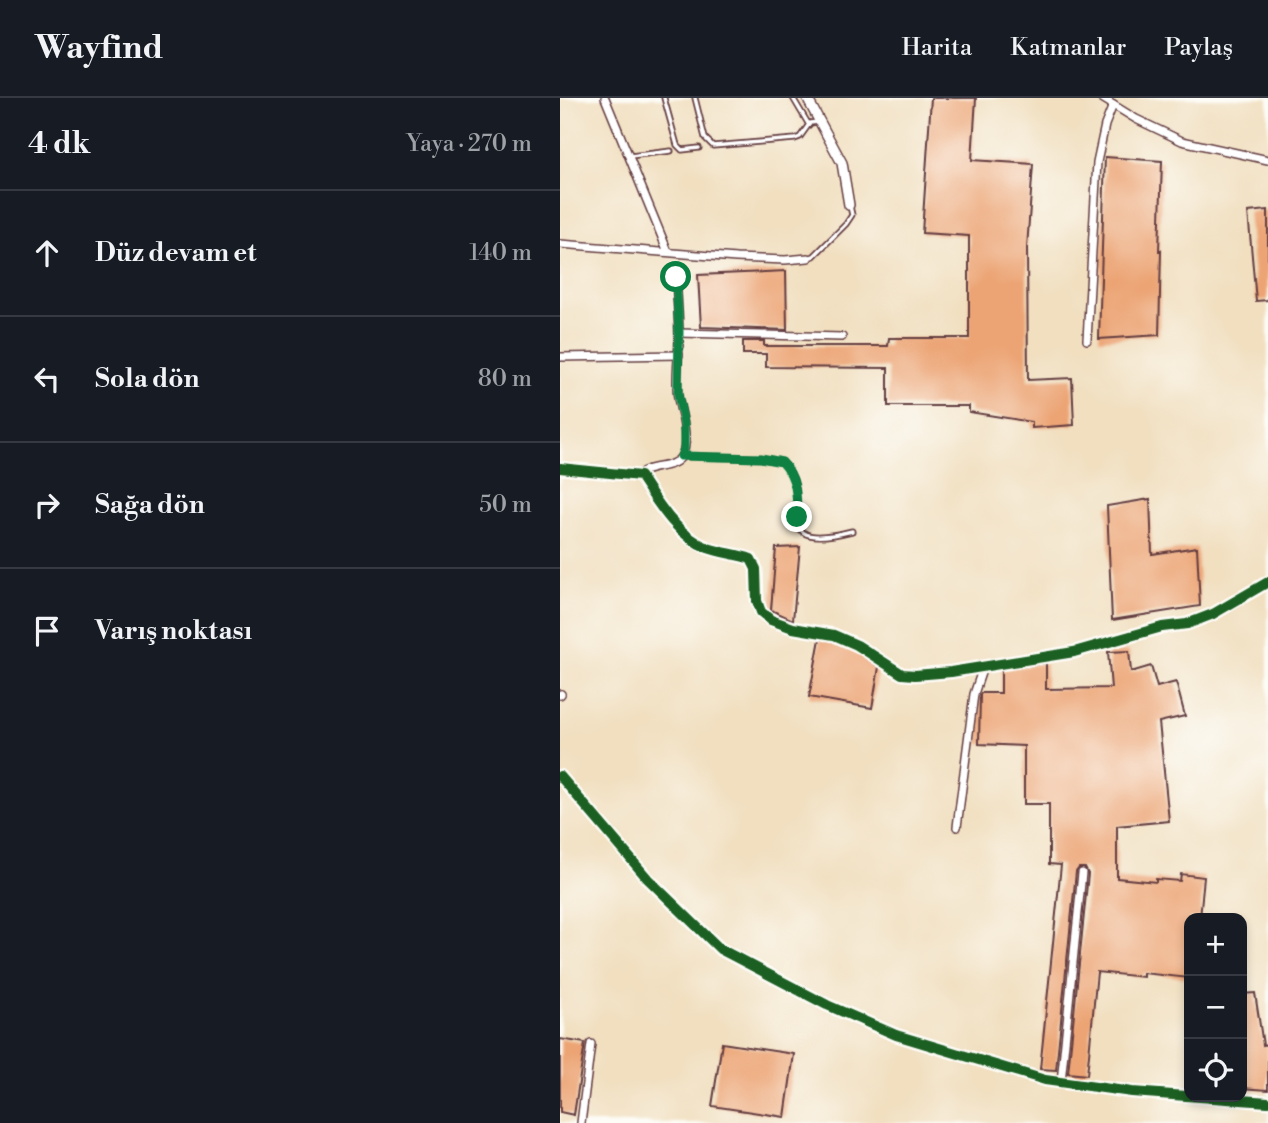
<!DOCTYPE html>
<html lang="tr">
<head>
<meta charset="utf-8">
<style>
	:root { --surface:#171b24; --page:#20242c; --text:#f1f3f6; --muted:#9ea1a6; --line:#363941 }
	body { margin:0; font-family:"Libre Bodoni",serif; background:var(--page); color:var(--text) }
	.controls { position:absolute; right:21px; bottom:21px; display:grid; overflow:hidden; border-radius:14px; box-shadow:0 4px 10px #0003 }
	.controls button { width:63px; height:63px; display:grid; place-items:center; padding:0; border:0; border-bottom:2px solid var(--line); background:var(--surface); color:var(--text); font:35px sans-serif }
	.stop { position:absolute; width:21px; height:21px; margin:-16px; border:5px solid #0b8043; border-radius:50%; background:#fff }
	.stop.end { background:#0b8043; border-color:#fff; box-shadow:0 2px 7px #0008 }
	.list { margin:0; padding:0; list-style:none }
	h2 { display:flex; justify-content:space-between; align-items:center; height:91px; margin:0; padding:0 28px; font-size:30px }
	h2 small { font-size:23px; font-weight:400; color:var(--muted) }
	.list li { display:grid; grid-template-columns:46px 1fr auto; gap:21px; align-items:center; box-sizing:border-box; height:126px; padding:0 28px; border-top:2px solid var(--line) }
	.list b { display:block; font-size:26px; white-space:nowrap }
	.list em { font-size:23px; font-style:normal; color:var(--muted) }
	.icon { flex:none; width:38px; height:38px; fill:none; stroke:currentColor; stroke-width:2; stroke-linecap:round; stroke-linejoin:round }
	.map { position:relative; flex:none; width:708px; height:1025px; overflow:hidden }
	header { display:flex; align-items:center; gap:42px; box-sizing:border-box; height:98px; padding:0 35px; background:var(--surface); border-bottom:2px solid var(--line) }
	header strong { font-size:33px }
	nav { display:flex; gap:38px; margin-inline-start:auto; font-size:24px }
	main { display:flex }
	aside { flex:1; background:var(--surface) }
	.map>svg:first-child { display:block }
	.building { fill:#eca474 }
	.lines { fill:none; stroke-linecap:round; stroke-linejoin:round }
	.service-casing { stroke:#633c41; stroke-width:7 }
	.minor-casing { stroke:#633c41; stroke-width:10 }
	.tertiary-casing { stroke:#633c41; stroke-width:12 }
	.service { stroke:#fff; stroke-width:3.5 }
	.minor { stroke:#fff; stroke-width:7 }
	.tertiary { stroke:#fff; stroke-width:9 }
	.cycleway-casing { stroke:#fdfcf7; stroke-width:15 }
	.cycleway { stroke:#1b5e20; stroke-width:10 }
	.route { stroke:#0b8043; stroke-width:9 }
</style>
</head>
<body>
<header>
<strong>Wayfind</strong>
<nav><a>Harita</a><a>Katmanlar</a><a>Paylaş</a></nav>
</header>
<main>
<aside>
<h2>4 dk<small>Yaya · 270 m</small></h2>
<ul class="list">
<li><svg class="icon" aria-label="ahead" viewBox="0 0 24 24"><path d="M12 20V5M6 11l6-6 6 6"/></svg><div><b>Düz devam et</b></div><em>140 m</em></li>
<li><svg class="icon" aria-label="left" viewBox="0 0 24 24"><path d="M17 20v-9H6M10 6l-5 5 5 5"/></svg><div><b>Sola dön</b></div><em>80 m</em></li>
<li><svg class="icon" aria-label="right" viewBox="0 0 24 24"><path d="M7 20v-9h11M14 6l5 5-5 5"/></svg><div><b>Sağa dön</b></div><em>50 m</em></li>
<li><svg class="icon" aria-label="arrive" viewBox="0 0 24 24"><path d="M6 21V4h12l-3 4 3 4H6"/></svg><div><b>Varış noktası</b></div></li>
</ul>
</aside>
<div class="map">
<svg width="708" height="1025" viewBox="0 0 708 1025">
	<rect width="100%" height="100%" fill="#fdfcf7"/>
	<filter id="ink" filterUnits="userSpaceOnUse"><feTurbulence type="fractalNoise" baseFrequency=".0143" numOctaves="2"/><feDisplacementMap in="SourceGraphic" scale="14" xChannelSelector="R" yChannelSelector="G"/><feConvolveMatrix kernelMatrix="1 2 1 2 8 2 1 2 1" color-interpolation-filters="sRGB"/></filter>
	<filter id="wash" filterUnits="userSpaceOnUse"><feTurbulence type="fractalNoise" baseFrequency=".00686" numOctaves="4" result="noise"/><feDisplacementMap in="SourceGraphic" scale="28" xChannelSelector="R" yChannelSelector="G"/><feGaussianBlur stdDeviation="1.57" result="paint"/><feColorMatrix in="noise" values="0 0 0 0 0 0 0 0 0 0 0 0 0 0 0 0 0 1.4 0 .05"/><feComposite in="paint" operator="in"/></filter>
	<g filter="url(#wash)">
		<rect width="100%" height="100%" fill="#f1dfc0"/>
		<g id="blocks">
			<g class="building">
				<polygon points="371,0 416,0 412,62 473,66 467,150 468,282 512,280 514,327 472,330 472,324 409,314 409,308 328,308 328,270 206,269 206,256 183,256 183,243 204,243 204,248 328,248 329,240 409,240 409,138 362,135"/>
				<polygon points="545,59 602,63 599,153 601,152 599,237 539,241"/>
				<polygon points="708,112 708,202 696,203 688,114"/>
				<polygon points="226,173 227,232 141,229 138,177"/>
				<polygon points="590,401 592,456 637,449 640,508 552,522 547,408"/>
				<polygon points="240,449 233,522 211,512 216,450"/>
				<polygon points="260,541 272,543 294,552 319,569 312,610 249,599"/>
				<polygon points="569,553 571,574 591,568 597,589 616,584 625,618 599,624 609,723 557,728 557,780 596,784 596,781 620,783 621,776 644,779 640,820 629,820 629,880 583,875 583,879 537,874 527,977 508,975 528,776 525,770 519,770 516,774 496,972 480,971 501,767 489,766 489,706 464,706 464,648 419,646 420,597 421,595 441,595 441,572 486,565 486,591 551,590 548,554"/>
				<polygon points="695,895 703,947 708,946 708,992 682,990 682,896"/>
				<polygon points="0,941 25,945 14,1017 0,1014"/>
				<polygon points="162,945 234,956 225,1019 152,1008"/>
			</g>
		</g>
	</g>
	<g filter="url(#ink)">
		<use href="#blocks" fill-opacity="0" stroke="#633c41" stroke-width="2"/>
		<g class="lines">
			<defs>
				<g id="service">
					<polyline points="104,0 117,47 122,52 139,50"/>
					<polyline points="135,0 145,40 153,48 235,41 240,39 250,25 258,24"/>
					<polyline points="233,0 249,27"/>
					<polyline points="70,58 111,53"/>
					<polyline points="248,160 254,158 286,126 292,117 290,108"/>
					<path d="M122,358l79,2 21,4c38,35 -21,92 70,69"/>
				</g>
				<g id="minor">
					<polyline points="45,0 108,154"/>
					<polyline points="542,0 576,21 622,43 708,62"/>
					<polyline points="0,146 176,160 225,162 248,160"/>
					<polyline points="119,235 282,239"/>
					<polyline points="527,242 537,64 545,27 553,7"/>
					<polyline points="0,259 119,257"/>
					<path d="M0,370l80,8c17,26 37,60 68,72 14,5 29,6 43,11l5,10 1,32 4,11 10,8 22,8 41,7 23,10 45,29 13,1 36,-3 123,-20 88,-25 25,-3 26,-10 55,-32"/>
					<path d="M77,378c11,-12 35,-6 44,-19 10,-15 0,-43 -3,-59 -3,-19 1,-41 1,-60 0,-20 -2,-41 -3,-61"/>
					<polyline points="0,597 1,596"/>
					<polyline points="397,729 414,596 423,569"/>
					<polyline points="501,984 522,775"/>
					<polyline points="21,1025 31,946"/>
				</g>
				<g id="tertiary">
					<polyline points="247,0 282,65 289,107"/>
					<polyline points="0,678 88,781 160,851 267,907 336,937 485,982 572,994 708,1004"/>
				</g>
			</defs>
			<use href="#service" class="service-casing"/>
			<use href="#minor" class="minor-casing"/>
			<use href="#tertiary" class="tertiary-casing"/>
			<use href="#service" class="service"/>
			<use href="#minor" class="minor"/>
			<use href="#tertiary" class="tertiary"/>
			<defs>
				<g id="cycleway">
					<path d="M0,370l80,8c17,26 37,60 68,72 14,5 29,6 43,11l5,10 1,32 4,11 10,8 22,8 41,7 23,10 45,29 13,1 36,-3 123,-20 88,-25 25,-3 26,-10 55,-32"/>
					<polyline points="0,678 88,781 160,851 267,907 336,937 485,982 572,994 708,1004"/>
				</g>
			</defs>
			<use href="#cycleway" class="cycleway-casing"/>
			<use href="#cycleway" class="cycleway"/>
		</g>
	</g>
	<g class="lines" filter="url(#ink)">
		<path class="route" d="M116,179l3,55 -1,62 6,30v25l-3,7 80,2 21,4c15,15 15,35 15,55"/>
	</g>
</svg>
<div class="controls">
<button>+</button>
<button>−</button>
<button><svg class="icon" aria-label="locate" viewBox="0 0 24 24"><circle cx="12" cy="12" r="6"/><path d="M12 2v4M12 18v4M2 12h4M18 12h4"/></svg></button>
</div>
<div class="stop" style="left:116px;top:179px"></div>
<div class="stop end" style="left:237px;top:419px"></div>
</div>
</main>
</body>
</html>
